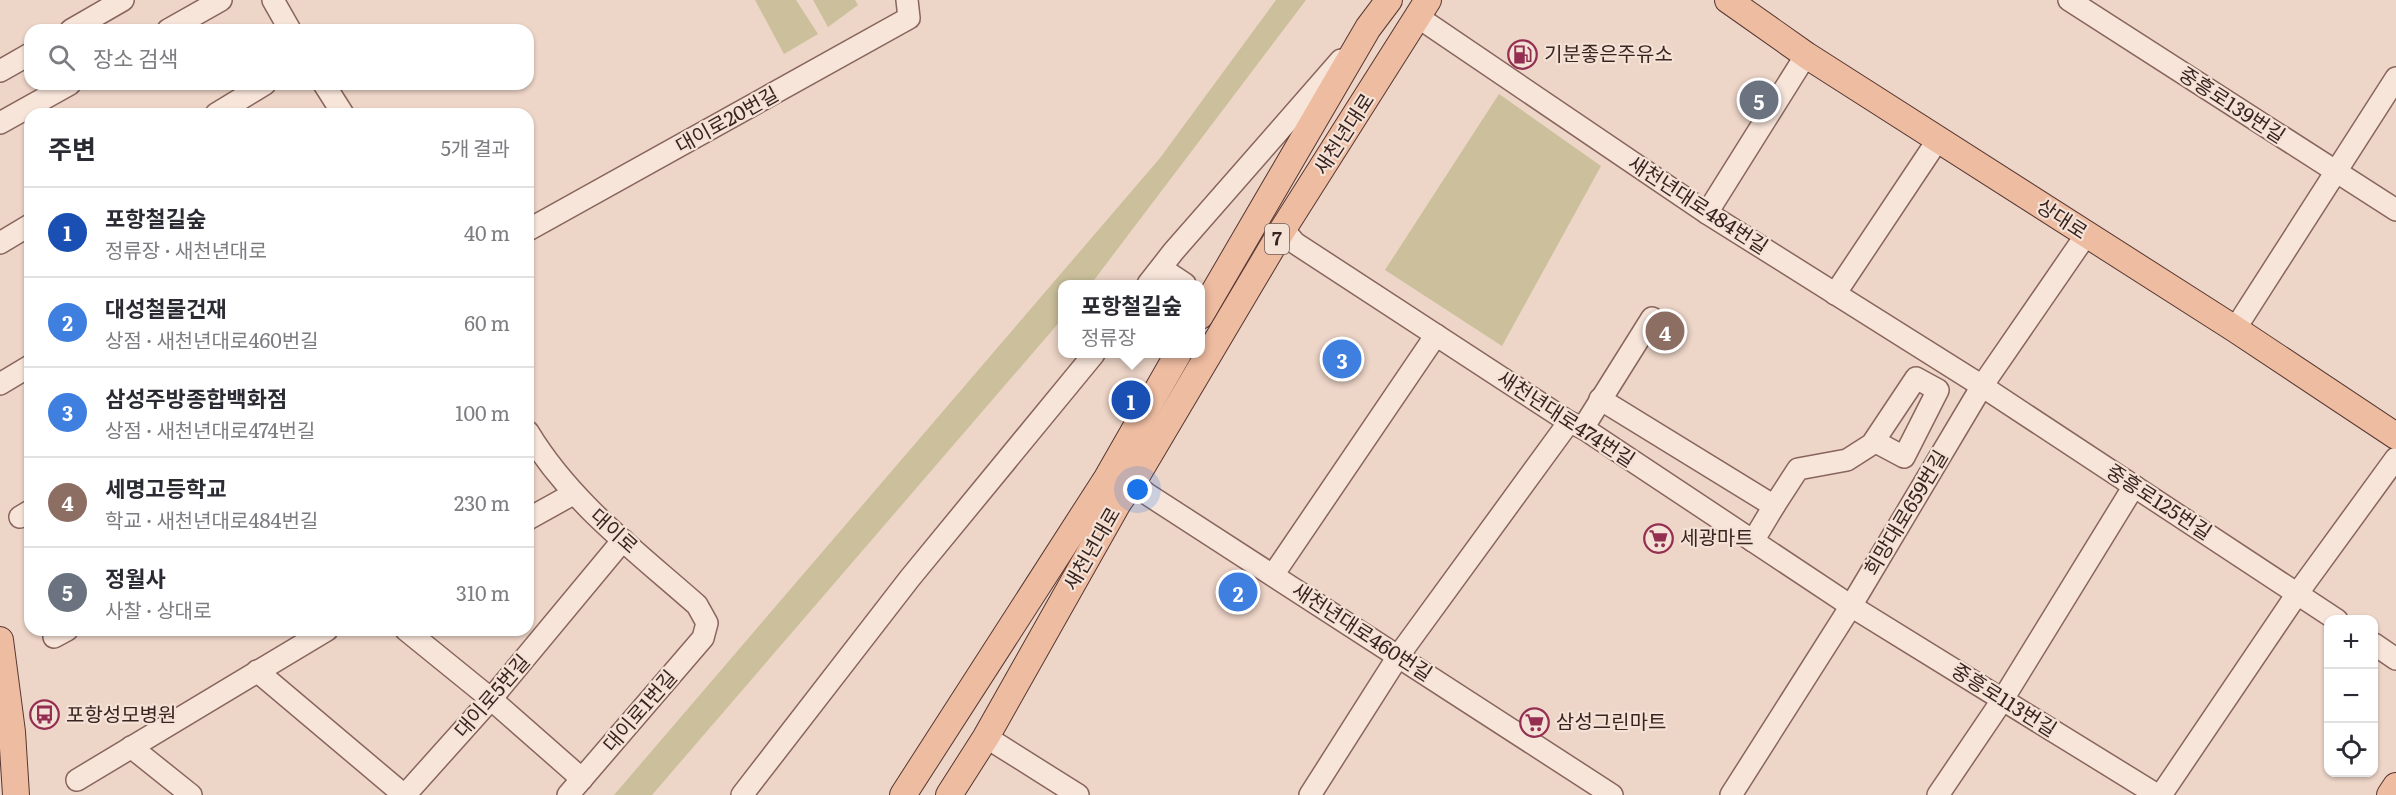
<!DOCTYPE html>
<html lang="ko">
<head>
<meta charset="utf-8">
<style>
	:root { --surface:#fff; --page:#f7f7f7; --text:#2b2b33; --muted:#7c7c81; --line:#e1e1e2; --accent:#d93025 }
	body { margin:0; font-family:Literata,"Noto Sans KR",serif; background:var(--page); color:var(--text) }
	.controls { position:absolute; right:18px; bottom:18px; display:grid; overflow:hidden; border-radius:12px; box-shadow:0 2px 4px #0004 }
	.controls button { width:54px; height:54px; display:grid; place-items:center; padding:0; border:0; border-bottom:2px solid var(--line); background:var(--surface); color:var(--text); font:30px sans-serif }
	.you { position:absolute; left:1138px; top:490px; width:21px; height:21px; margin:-15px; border:4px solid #fff; border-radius:50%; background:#1a73e8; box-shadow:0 0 0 9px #1a73e833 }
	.badge { display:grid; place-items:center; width:39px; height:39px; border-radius:50%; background:var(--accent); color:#fff; font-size:20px; font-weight:700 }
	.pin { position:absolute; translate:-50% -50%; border:3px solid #fff; box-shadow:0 2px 6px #0006 }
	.popup { position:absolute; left:1058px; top:280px; width:147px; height:78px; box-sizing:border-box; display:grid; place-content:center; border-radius:12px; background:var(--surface); filter:drop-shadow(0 2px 4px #0005); font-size:20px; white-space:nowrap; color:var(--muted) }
	.popup b { font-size:22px; color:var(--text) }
	.popup::after { content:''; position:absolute; left:50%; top:100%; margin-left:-12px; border:12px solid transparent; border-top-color:var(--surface) }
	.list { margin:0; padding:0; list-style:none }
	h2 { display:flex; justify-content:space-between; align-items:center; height:78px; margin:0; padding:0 24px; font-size:26px }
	h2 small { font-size:20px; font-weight:400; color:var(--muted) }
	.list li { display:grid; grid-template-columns:39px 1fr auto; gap:18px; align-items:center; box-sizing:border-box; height:90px; padding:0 24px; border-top:2px solid var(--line) }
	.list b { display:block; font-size:22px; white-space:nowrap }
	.list p { margin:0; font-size:20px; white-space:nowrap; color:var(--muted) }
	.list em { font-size:20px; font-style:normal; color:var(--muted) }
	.icon { flex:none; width:33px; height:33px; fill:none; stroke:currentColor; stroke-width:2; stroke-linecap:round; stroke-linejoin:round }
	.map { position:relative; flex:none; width:2396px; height:795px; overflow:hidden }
	.search { position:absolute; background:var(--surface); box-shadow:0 2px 4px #0004; left:24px; top:24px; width:510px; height:66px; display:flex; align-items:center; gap:15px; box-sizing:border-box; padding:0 21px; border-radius:18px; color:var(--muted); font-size:22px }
	.panel { position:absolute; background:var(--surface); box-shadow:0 2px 4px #0004; left:24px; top:108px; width:510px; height:528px; border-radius:18px }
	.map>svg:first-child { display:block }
	.green { fill:#cbc09b }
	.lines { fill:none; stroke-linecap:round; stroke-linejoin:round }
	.minor-casing { stroke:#88655d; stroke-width:24 }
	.major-casing { stroke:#563631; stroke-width:28 }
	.minor { stroke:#f8e5da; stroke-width:21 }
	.major { stroke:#eebca1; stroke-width:26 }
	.labels { text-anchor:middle; stroke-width:4.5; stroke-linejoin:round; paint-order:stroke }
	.shield { fill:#f4e2d6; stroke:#715d57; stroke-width:1.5 }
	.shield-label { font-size:18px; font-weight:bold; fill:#392420 }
	.poi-label { font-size:20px; fill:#392420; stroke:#f4e2d6; text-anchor:start }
	.street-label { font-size:20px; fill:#392420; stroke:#f4e2d6 }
</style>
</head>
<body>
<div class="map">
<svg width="2396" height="795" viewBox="0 0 2396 795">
	<rect width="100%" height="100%" fill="#edd5c7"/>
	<g class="green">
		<polygon points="755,0 796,0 818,34 784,54"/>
		<polygon points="813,0 855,0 858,5 828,27"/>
		<polygon points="1276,0 1306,0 1091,284 1062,284 1062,319 652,795 614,795 1160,158"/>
		<polygon points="1499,94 1601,166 1502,346 1385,270"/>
	</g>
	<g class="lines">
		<defs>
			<g id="minor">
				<polyline points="273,0 290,30"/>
				<polyline points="2069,0 2396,210"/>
				<polyline points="1418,17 1707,213 1982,386 2337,620"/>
				<polyline points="71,30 123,0"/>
				<polyline points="168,30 221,0"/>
				<polyline points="0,71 30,54"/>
				<polyline points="324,84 343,114"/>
				<polyline points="216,114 265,84"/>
				<polyline points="0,123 70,84"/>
				<polyline points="1707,213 1806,55"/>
				<polyline points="1283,229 1295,243 1569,422 1583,428 1851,606 2157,795"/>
				<polyline points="528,230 909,18 907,0"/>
				<polyline points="0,243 30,225"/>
				<polyline points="1161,268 1185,284"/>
				<polyline points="1148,284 1173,252 1341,60"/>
				<polyline points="1835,294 1939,138"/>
				<polyline points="2235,329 2396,78"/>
				<polyline points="0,384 30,366"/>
				<polyline points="1600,399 1774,506 1798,469 1847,460 1872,444 1916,378 1938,390 1904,457 1874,441"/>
				<polyline points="1583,428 1652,318"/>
				<path d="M528,432c42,70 109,120 169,173l10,18 -4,15 -135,157"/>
				<polyline points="1121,474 1147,494 1612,795"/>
				<polyline points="20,517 30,511"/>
				<polyline points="528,519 573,494"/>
				<polyline points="1753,541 1774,506"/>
				<polyline points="1273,575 1436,335"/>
				<polyline points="406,630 491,699 582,779"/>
				<polyline points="54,637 67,630"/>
				<polyline points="2374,644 2396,659"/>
				<polyline points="257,671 404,795"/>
				<polyline points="986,737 1078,795"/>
				<polyline points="131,747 191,795"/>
				<polyline points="77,780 327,630"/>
				<polyline points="405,795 491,699 623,540"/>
				<polyline points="742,795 910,578 1094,354"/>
				<polyline points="1310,795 1399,655 1569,422"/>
				<polyline points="1731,795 1851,606 1982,386 2086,235"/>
				<polyline points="1938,795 2003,699 2134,486"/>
				<polyline points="2161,795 2297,594 2396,458"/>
			</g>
			<g id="major">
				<polyline points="1728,0 1806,55 2235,329 2396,436"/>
				<polyline points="1200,316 1368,28 1389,0"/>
				<polyline points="0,640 12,732 16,795"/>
				<polyline points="903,795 1107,478 1178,354"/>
				<polyline points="949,795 986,737 1118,503 1133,482 1283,229 1428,0"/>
				<polyline points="2390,795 2396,786"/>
			</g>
		</defs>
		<use href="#minor" class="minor-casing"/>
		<use href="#major" class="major-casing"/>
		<use href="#minor" class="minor"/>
		<use href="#major" class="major"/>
	</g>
	<defs>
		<symbol id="fuel-ring" viewBox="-11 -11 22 22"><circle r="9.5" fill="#f4e2d6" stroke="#942f52" stroke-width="1.5"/><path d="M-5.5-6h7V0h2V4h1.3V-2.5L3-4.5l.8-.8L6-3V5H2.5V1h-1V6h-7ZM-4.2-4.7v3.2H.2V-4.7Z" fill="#942f52"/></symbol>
		<symbol id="supermarket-ring" viewBox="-11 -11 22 22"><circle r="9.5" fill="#f4e2d6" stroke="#942f52" stroke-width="1.5"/><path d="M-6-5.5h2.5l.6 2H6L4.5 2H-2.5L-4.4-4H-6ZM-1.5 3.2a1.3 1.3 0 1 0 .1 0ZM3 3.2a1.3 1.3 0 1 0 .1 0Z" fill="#942f52"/></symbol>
		<symbol id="bus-ring" viewBox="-11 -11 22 22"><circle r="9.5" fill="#f4e2d6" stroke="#942f52" stroke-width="1.5"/><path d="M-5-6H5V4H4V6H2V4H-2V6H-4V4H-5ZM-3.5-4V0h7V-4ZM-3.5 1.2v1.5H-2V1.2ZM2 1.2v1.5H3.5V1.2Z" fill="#942f52"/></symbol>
	</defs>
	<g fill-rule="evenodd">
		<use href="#fuel-ring" x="1506" y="38" width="33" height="33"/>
		<use href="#supermarket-ring" x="1642" y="522" width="33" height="33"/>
		<use href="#bus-ring" x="28" y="698" width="33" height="33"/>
		<use href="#supermarket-ring" x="1518" y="706" width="33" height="33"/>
	</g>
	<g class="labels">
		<rect class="shield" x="1265" y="224" width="24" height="30" rx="4.5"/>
		<g class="shield-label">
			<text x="1277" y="245">7</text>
		</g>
		<g class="poi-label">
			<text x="1544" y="61">기분좋은주유소</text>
			<text x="1680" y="545">세광마트</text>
			<text x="66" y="722">포항성모병원</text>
			<text x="1556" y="729">삼성그린마트</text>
		</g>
		<g class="street-label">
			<text transform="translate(2232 105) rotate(33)" y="7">중흥로139번길</text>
			<text transform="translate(727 120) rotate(-29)" y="7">대이로20번길</text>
			<text transform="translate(1344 134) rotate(-57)" y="7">새천년대로</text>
			<text transform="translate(1698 205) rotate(33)" y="7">새천년대로484번길</text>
			<text transform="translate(2062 219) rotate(33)" y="7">상대로</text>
			<text transform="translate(1566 419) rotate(33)" y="7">새천년대로474번길</text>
			<text transform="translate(2159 502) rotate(33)" y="7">중흥로125번길</text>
			<text transform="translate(1906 513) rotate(-59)" y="7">희망대로659번길</text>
			<text transform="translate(614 531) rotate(42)" y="7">대이로</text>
			<text transform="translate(1092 549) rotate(-60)" y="7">새천년대로</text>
			<text transform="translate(1362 632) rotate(33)" y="7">새천년대로460번길</text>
			<text transform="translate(492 696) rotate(-49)" y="7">대이로5번길</text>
			<text transform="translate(2004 700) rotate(32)" y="7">중흥로113번길</text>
			<text transform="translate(640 711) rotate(-49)" y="7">대이로1번길</text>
		</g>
	</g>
</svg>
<div class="controls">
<button>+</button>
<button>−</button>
<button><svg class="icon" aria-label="locate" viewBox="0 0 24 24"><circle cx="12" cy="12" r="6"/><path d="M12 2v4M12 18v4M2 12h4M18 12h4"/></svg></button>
</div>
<div class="you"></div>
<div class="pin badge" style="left:1131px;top:400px;background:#1a4fb4">1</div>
<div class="popup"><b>포항철길숲</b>정류장</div>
<div class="pin badge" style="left:1238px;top:592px;background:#3f7fe0">2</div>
<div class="pin badge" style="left:1342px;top:359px;background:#3f7fe0">3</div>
<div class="pin badge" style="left:1665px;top:331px;background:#8d6e63">4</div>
<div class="pin badge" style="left:1759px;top:100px;background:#6b7280">5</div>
<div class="search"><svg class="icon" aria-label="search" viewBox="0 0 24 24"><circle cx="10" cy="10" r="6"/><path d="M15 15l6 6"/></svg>장소 검색</div>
<section class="panel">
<h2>주변<small>5개 결과</small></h2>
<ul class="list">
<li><span class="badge" style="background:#1a4fb4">1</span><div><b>포항철길숲</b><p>정류장 · 새천년대로</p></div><em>40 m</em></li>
<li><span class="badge" style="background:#3f7fe0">2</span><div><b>대성철물건재</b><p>상점 · 새천년대로460번길</p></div><em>60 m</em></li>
<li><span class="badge" style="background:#3f7fe0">3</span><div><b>삼성주방종합백화점</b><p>상점 · 새천년대로474번길</p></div><em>100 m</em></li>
<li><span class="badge" style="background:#8d6e63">4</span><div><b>세명고등학교</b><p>학교 · 새천년대로484번길</p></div><em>230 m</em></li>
<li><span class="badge" style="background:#6b7280">5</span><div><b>정월사</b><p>사찰 · 상대로</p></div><em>310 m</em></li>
</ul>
</section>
</div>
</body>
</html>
